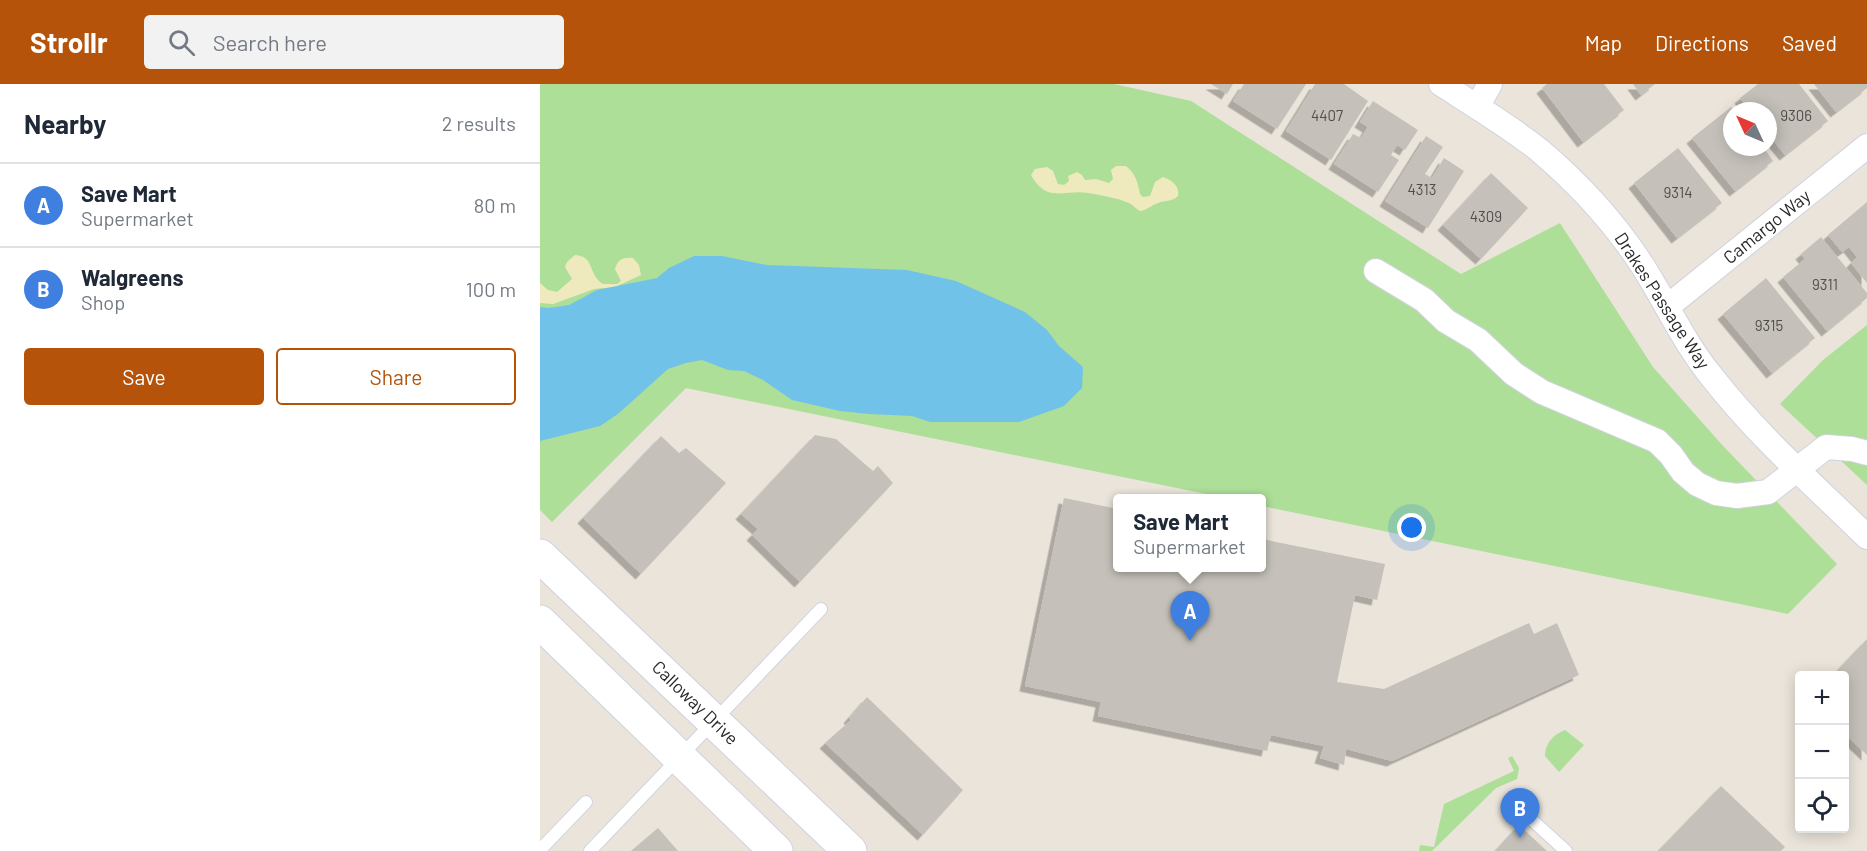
<!DOCTYPE html>
<html lang="en">
<head>
<meta charset="utf-8">
<style>
	:root { --surface:#fff; --page:#f2f2f3; --text:#1f2937; --muted:#747a83; --line:#e0e1e3; --accent:#b45309 }
	body { margin:0; font-family:Barlow,sans-serif; background:var(--page); color:var(--text) }
	.controls { position:absolute; right:18px; bottom:18px; display:grid; overflow:hidden; border-radius:6px; box-shadow:0 3px 15px #0003 }
	.controls button { width:54px; height:54px; display:grid; place-items:center; padding:0; border:0; border-bottom:2px solid var(--line); background:var(--surface); color:var(--text); font:30px sans-serif }
	.compass { position:absolute; left:1183px; top:18px; width:54px; height:54px; border-radius:50%; background:var(--surface); box-shadow:0 3px 15px #0003; rotate:314deg }
	.you { position:absolute; left:872px; top:444px; width:21px; height:21px; margin:-15px; border:4px solid #fff; border-radius:50%; background:#1a73e8; box-shadow:0 0 0 9px #1a73e833 }
	.badge { display:grid; place-items:center; width:39px; height:39px; border-radius:50%; background:var(--accent); color:#fff; font-size:20px; font-weight:700 }
	.pin { position:absolute; translate:-50% -50px; filter:drop-shadow(0 2px 3px #0008) }
	.pin::after { content:''; position:absolute; top:32px; width:21px; height:18px; background:inherit; clip-path:polygon(0 0,100% 0,50% 100%) }
	.popup { position:absolute; left:573px; top:410px; width:153px; height:78px; box-sizing:border-box; display:grid; place-content:center; border-radius:6px; background:var(--surface); filter:drop-shadow(0 2px 4px #0005); font-size:20px; white-space:nowrap; color:var(--muted) }
	.popup b { font-size:22px; color:var(--text) }
	.popup::after { content:''; position:absolute; left:50%; top:100%; margin-left:-12px; border:12px solid transparent; border-top-color:var(--surface) }
	.list { margin:0; padding:0; list-style:none }
	h2 { display:flex; justify-content:space-between; align-items:center; height:78px; margin:0; padding:0 24px; font-size:26px }
	h2 small { font-size:20px; font-weight:400; color:var(--muted) }
	.list li { display:grid; grid-template-columns:39px 1fr auto; gap:18px; align-items:center; box-sizing:border-box; height:84px; padding:0 24px; border-top:2px solid var(--line) }
	.list b { display:block; font-size:22px; white-space:nowrap }
	.list p { margin:0; font-size:20px; white-space:nowrap; color:var(--muted) }
	.list em { font-size:20px; font-style:normal; color:var(--muted) }
	.actions { display:flex; gap:12px; padding:18px 24px }
	.actions a { flex:1; padding:14px 0; border:2px solid var(--accent); border-radius:6px; text-align:center; font-size:21px; color:var(--accent) }
	.actions .main { background:var(--accent); color:#fff }
	.icon { flex:none; width:33px; height:33px; fill:none; stroke:currentColor; stroke-width:2; stroke-linecap:round; stroke-linejoin:round }
	.map { position:relative; flex:none; width:1327px; height:767px; overflow:hidden }
	header { display:flex; align-items:center; gap:36px; box-sizing:border-box; height:84px; padding:0 30px; background:var(--accent); color:#fff }
	header strong { font-size:28px }
	nav { display:flex; gap:33px; margin-inline-start:auto; font-size:21px }
	.search { width:420px; height:54px; background:var(--page); display:flex; align-items:center; gap:15px; box-sizing:border-box; padding:0 21px; border-radius:6px; color:var(--muted); font-size:22px }
	main { display:flex }
	aside { flex:1; background:var(--surface) }
	.map>svg:first-child { display:block }
	.green { fill:#addf98 }
	.sand { fill:#efeabe }
	.water { fill:#71c2e9 }
	.building { fill:#c5c1ba; filter:url(#shadow) }
	.lines { fill:none; stroke-linecap:round; stroke-linejoin:round }
	.service-casing { stroke:#d0d2e1; stroke-width:14 }
	.minor-casing { stroke:#d0d2e1; stroke-width:26 }
	.secondary-casing { stroke:#d0d2e1; stroke-width:35 }
	.service { stroke:#fff; stroke-width:12 }
	.minor { stroke:#fff; stroke-width:24 }
	.secondary { stroke:#fff; stroke-width:33 }
	.labels { text-anchor:middle; stroke-width:4.5; stroke-linejoin:round; paint-order:stroke }
	.number-label { font-size:15px; fill:#4f4e4c }
	.street-label { font-size:18px; fill:#282828; stroke:#fff }
</style>
</head>
<body>
<header>
<strong>Strollr</strong>
<div class="search"><svg class="icon" aria-label="search" viewBox="0 0 24 24"><circle cx="10" cy="10" r="6"/><path d="M15 15l6 6"/></svg>Search here</div>
<nav><a>Map</a><a>Directions</a><a>Saved</a></nav>
</header>
<main>
<aside>
<h2>Nearby<small>2 results</small></h2>
<ul class="list">
<li><span class="badge" style="background:#3f7fe0">A</span><div><b>Save Mart</b><p>Supermarket</p></div><em>80 m</em></li>
<li><span class="badge" style="background:#3f7fe0">B</span><div><b>Walgreens</b><p>Shop</p></div><em>100 m</em></li>
</ul>
<div class="actions"><a class="main">Save</a><a>Share</a></div>
</aside>
<div class="map">
<svg width="1327" height="767" viewBox="0 0 1327 767">
	<defs>
		<filter id="shadow"><feDropShadow dx="-5.5" dy="5.5" stdDeviation="0" flood-color="#0004"/></filter>
	</defs>
	<rect width="100%" height="100%" fill="#eae4da"/>
	<g class="green">
		<polygon points="0,0 574,0 651,17 921,190 1020,139 1113,283 1184,363 1297,480 1248,530 722,422 722,414 686,414 146,304 12,438 0,426"/>
		<polygon points="1327,241 1327,401 1240,320 1283,276"/>
		<path d="M1025,646l19,15 -25,27 -14,-16c0,-13 8,-21 20,-26z"/>
		<polygon points="972,672 979,684 977,695 956,704 892,767 879,767 880,761 894,763 904,720 974,687 968,674"/>
	</g>
	<g class="sand">
		<path d="M576,82h10c9,7 12,16 14,28l3,3 7,-1 5,-14 8,-5c9,3 17,9 15,19 -7,6 -12,4 -20,7 -7,2 -10,7 -18,8 -4,-2 -7,-6 -11,-8 -12,-5 -28,-8 -41,-10 -23,-4 -41,11 -57,-18l4,-6 12,-2 6,4 5,13 6,1 5,-4 -1,-5 9,-4 5,3 3,5 11,-1 13,4 4,-4 -2,-9z"/>
		<path d="M35,171c20,1 13,20 28,29h14l4,-3 -6,-12c3,-10 8,-12 18,-11l6,7 2,10 -26,12 -21,2 -41,15 -13,-1v-20l8,7 9,2 15,-13 -7,-12 2,-5z"/>
	</g>
	<polygon class="water" points="154,172 182,172 227,181 367,186 416,197 485,228 507,246 519,262 543,283 542,304 524,322 479,338 390,338 372,332 329,330 300,327 252,316 223,296 204,287 188,286 162,276 146,279 128,285 78,330 60,342 0,357 0,223 9,224 29,221 57,206 117,194 129,184"/>
	<g class="building">
		<polygon points="671,0 693,0 687,10"/>
		<polygon points="704,0 766,0 737,45 693,17"/>
		<polygon points="775,0 804,0 828,17 791,76 746,47"/>
		<polygon points="1007,0 1064,0 1084,26 1043,58 1002,4"/>
		<polygon points="1093,0 1115,0 1101,11"/>
		<polygon points="1218,0 1259,0 1288,37 1245,71 1228,50 1228,27 1210,27 1200,14"/>
		<polygon points="1274,0 1327,0 1327,4 1296,28"/>
		<polygon points="833,17 878,46 865,66 857,61 851,71 859,76 838,108 794,80 813,50 821,54 828,43 820,38"/>
		<polygon points="1191,23 1194,27 1192,27 1192,63 1223,63 1233,77 1195,107 1152,54"/>
		<polygon points="886,52 903,63 885,90 892,94 904,74 924,87 888,144 845,117"/>
		<polygon points="1138,64 1182,119 1137,154 1094,99"/>
		<polygon points="951,89 988,124 941,175 903,141"/>
		<polygon points="1327,118 1327,199 1311,179 1317,173 1309,163 1302,168 1288,151"/>
		<polygon points="1281,153 1327,209 1327,214 1287,247 1243,193 1265,175 1261,170"/>
		<polygon points="1226,194 1275,254 1232,289 1183,230"/>
		<polygon points="275,351 296,355 333,387 338,382 353,399 260,498 212,451 218,445 201,430"/>
		<polygon points="121,352 139,369 146,364 186,399 101,490 43,434"/>
		<polygon points="524,414 578,425 578,484 722,484 722,455 845,480 837,516 815,511 797,598 844,605 989,539 994,550 1017,539 1039,591 852,677 806,665 804,681 780,674 784,662 731,651 727,667 558,632 561,618 485,602"/>
		<polygon points="1327,555 1327,671 1304,649 1304,592 1292,592"/>
		<polygon points="327,613 423,706 383,751 285,659 311,636 309,634"/>
		<polygon points="1181,702 1245,763 1241,767 1118,767"/>
		<polygon points="979,741 1007,767 955,767"/>
		<polygon points="118,744 138,767 91,767"/>
	</g>
	<g class="lines">
		<defs>
			<g id="service">
				<polyline points="970,716 1026,767"/>
				<polyline points="0,766 46,718"/>
				<polyline points="50,767 281,525"/>
			</g>
			<g id="minor">
				<path d="M901,0c33,21 68,42 98,66 39,33 75,72 103,115 24,37 42,78 70,112 46,59 102,108 155,160"/>
				<polyline points="937,23 950,0"/>
				<polyline points="836,187 884,216 906,237 938,256 974,290 1002,308 1117,357 1131,371 1143,388 1157,400 1176,409 1197,412 1228,408 1286,363 1312,365 1327,369"/>
				<polyline points="1127,223 1327,62"/>
			</g>
			<g id="secondary">
				<polyline points="0,472 310,767"/>
				<polyline points="0,538 236,767"/>
			</g>
		</defs>
		<use href="#service" class="service-casing"/>
		<use href="#minor" class="minor-casing"/>
		<use href="#secondary" class="secondary-casing"/>
		<use href="#service" class="service"/>
		<use href="#minor" class="minor"/>
		<use href="#secondary" class="secondary"/>
	</g>
	<g class="labels">
		<g class="number-label">
			<text x="787" y="37">4407</text>
			<text x="1256" y="37">9306</text>
			<text x="882" y="111">4313</text>
			<text x="1138" y="114">9314</text>
			<text x="946" y="138">4309</text>
			<text x="1285" y="206">9311</text>
			<text x="1229" y="247">9315</text>
		</g>
		<g class="street-label">
			<text transform="translate(1227 143) rotate(-39)" y="6">Camargo Way</text>
			<text transform="translate(1122 217) rotate(57)" y="6">Drakes Passage Way</text>
			<text transform="translate(155 619) rotate(44)" y="6">Calloway Drive</text>
		</g>
	</g>
</svg>
<div class="controls">
<button>+</button>
<button>−</button>
<button><svg class="icon" aria-label="locate" viewBox="0 0 24 24"><circle cx="12" cy="12" r="6"/><path d="M12 2v4M12 18v4M2 12h4M18 12h4"/></svg></button>
</div>
<svg class="compass" viewBox="-18 -18 36 36"><path d="M0-13l5 13h-10z" fill="#e53935"/><path d="M0 13l5-13h-10z" fill="#747a83"/></svg>
<div class="you"></div>
<div class="pin badge" style="left:650px;top:557px;background:#3f7fe0">A</div>
<div class="popup"><b>Save Mart</b>Supermarket</div>
<div class="pin badge" style="left:980px;top:754px;background:#3f7fe0">B</div>
</div>
</main>
</body>
</html>
